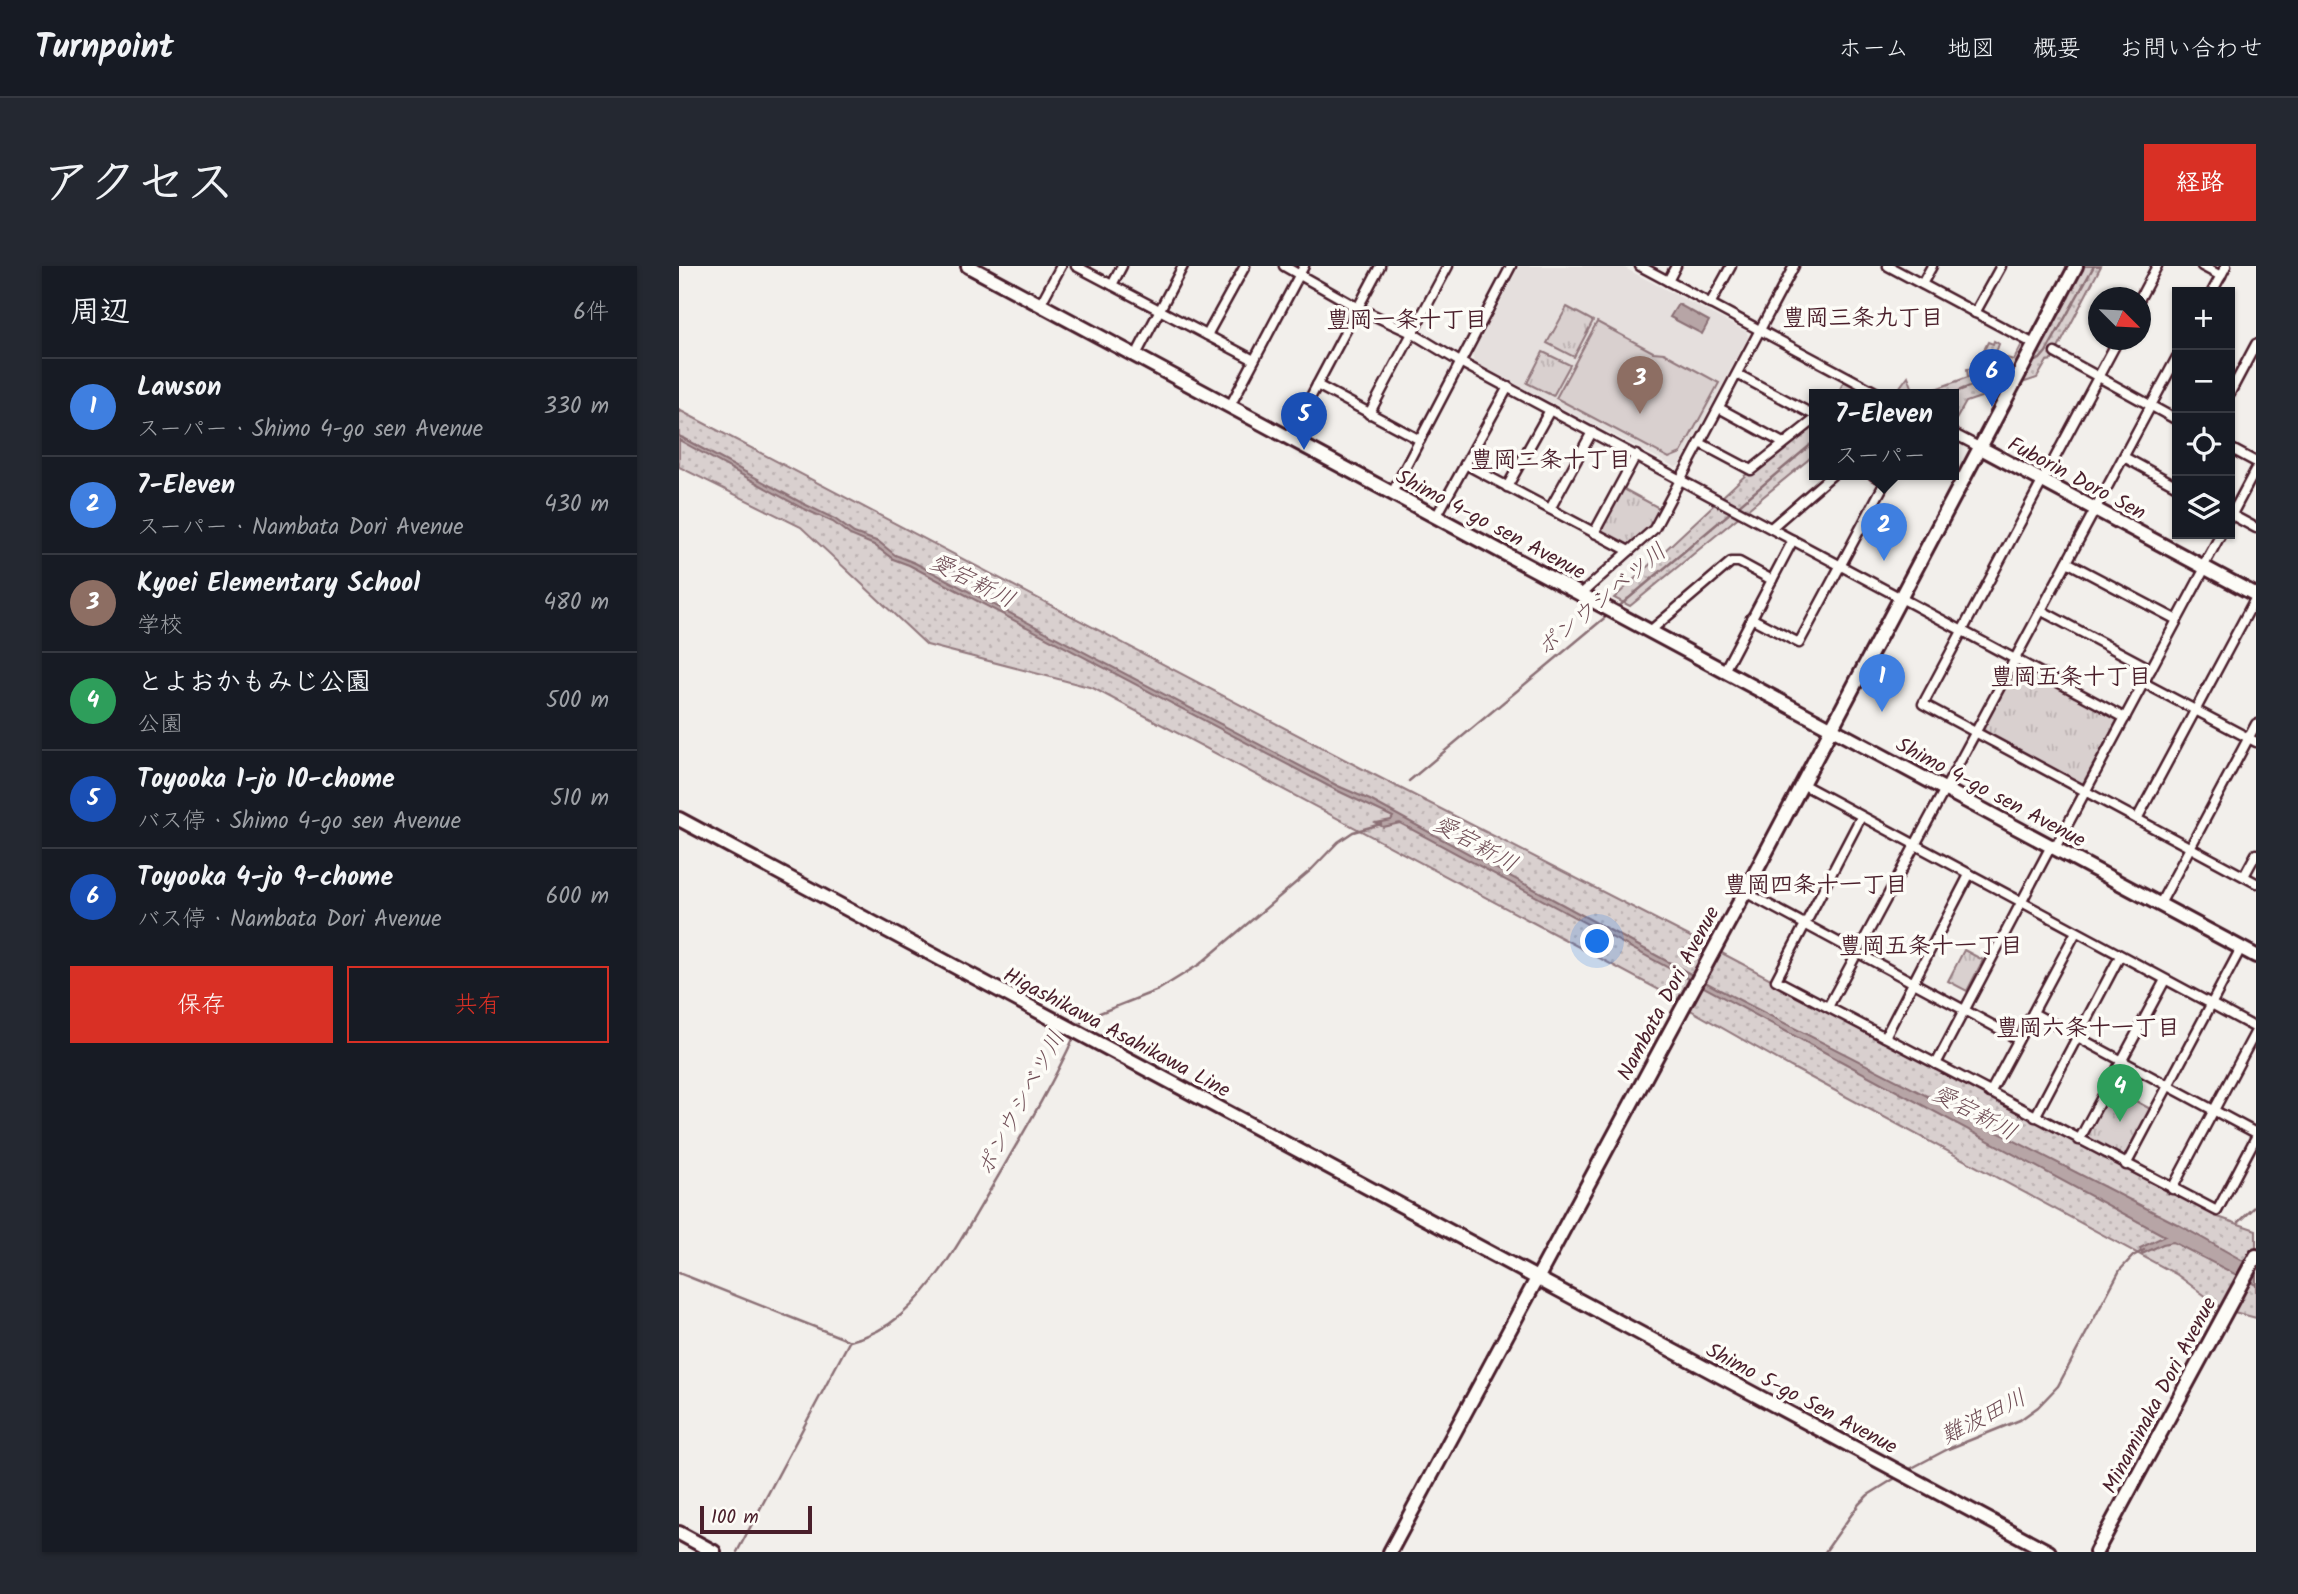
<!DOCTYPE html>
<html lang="ja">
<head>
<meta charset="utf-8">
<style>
	:root { --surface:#171b24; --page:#242831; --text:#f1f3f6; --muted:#9ea1a6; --line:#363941; --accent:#d93025 }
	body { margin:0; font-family:Kalam,"Klee One",sans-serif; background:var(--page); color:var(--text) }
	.controls { position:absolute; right:21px; top:21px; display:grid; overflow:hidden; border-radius:0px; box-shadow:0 2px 5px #0004 }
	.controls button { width:63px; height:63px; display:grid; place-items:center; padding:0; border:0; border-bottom:2px solid var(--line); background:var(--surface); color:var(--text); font:35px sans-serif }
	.compass { position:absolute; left:1409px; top:21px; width:63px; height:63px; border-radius:50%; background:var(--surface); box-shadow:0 2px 5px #0004; rotate:114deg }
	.scale { position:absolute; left:21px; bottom:18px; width:112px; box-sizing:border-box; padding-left:7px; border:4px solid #4a1f2b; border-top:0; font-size:19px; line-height:24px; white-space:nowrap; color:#4a1f2b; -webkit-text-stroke:5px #fdfcf7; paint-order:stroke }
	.you { position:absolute; left:919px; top:676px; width:24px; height:24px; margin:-18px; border:5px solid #fff; border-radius:50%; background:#1a73e8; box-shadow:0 0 0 10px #1a73e833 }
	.badge { display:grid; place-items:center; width:46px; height:46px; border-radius:50%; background:var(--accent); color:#fff; font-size:23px; font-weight:700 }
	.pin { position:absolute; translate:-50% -58px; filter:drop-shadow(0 2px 4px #0008) }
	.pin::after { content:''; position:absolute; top:37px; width:24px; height:21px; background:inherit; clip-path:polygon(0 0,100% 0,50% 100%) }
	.popup { position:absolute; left:1130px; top:123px; width:150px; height:91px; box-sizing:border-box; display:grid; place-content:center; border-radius:0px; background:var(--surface); filter:drop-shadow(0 2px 5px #0005); font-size:23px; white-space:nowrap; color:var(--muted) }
	.popup b { font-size:26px; color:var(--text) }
	.popup::after { content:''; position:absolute; left:50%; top:100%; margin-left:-14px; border:14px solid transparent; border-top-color:var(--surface) }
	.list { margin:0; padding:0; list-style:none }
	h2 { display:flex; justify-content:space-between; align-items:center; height:91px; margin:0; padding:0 28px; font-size:30px }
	h2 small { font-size:23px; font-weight:400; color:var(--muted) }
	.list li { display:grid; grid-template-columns:46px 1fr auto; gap:21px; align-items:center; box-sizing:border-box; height:98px; padding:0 28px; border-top:2px solid var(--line) }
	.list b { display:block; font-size:26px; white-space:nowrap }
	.list p { margin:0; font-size:23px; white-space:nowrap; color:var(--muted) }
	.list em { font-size:23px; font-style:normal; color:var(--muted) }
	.actions { display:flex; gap:14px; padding:21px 28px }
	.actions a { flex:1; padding:16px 0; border:2px solid var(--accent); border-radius:0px; text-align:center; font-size:24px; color:var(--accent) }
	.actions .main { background:var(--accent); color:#fff }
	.icon { flex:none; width:38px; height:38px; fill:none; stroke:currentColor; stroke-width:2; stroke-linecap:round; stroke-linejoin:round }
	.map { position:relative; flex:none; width:1577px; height:1286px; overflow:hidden; border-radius:0px }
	header { display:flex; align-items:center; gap:42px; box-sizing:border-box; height:98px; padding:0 35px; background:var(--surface); border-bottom:2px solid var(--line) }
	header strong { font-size:33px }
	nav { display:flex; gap:38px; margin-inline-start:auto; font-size:24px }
	.intro { display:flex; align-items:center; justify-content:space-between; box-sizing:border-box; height:168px; padding:0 42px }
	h1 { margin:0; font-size:49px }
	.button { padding:18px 32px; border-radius:0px; background:var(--accent); color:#fff; font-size:24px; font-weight:700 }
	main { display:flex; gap:42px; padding:0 42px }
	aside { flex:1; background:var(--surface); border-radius:0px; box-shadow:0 2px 5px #0004 }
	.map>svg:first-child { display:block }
	.built { fill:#e5dfdd }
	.grass { fill:url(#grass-dots); stroke:#92787d; stroke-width:2 }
	.park { fill:url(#park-tufts); stroke:#92787d; stroke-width:2 }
	.garden { fill:#d9d0cf; stroke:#92787d; stroke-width:2 }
	.water { fill:#b7a5a6; stroke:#8b6f75; stroke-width:2 }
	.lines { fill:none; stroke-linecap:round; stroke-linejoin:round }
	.stream { stroke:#8b6f75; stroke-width:2.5 }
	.street-casing { stroke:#4a1f2b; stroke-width:13 }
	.secondary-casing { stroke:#4a1f2b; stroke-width:18 }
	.street { stroke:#fdfcf7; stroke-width:8 }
	.secondary { stroke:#fdfcf7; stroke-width:12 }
	.labels { text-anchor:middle; stroke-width:7; stroke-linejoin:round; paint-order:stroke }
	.street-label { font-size:21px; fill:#4a1f2b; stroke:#fdfcf7 }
	.neighbourhood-label { font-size:23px; font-weight:bold; fill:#4a1f2b; stroke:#fdfcf7 }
	.water-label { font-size:23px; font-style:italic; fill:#704e56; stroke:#fdfcf7 }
</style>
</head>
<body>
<header>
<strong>Turnpoint</strong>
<nav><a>ホーム</a><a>地図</a><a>概要</a><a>お問い合わせ</a></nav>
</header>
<div class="intro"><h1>アクセス</h1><a class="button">経路</a></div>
<main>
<aside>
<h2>周辺<small>6件</small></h2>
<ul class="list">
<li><span class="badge" style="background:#3f7fe0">1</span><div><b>Lawson</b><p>スーパー · Shimo 4-go sen Avenue</p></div><em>330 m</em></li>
<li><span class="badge" style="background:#3f7fe0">2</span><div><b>7-Eleven</b><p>スーパー · Nambata Dori Avenue</p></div><em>430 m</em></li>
<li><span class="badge" style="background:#8d6e63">3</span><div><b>Kyoei Elementary School</b><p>学校</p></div><em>480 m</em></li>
<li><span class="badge" style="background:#2e9e5b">4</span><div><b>とよおかもみじ公園</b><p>公園</p></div><em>500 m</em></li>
<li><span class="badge" style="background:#1a4fb4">5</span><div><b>Toyooka 1-jo 10-chome</b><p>バス停 · Shimo 4-go sen Avenue</p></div><em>510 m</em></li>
<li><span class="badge" style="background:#1a4fb4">6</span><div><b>Toyooka 4-jo 9-chome</b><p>バス停 · Nambata Dori Avenue</p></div><em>600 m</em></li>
</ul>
<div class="actions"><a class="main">保存</a><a>共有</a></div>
</aside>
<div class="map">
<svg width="1577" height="1286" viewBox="0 0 1577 1286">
	<defs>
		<pattern id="grass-dots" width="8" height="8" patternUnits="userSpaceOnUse" patternTransform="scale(1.75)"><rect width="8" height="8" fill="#d9d0cf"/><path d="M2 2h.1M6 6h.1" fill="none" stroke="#bcb2b2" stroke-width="1.8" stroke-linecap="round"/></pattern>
		<pattern id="park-tufts" width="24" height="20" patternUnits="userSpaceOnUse" patternTransform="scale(1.75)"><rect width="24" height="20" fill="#d9d0cf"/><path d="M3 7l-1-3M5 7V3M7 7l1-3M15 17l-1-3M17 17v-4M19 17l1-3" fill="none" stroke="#bcb2b2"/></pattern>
	</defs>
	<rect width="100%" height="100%" fill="#f2efeb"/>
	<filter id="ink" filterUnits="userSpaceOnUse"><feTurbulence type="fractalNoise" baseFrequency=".0143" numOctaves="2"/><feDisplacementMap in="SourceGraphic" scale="14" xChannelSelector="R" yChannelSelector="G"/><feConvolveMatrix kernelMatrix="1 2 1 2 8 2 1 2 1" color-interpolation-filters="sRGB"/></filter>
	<g filter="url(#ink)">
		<polygon class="built" points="840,0 942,0 1068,66 1069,71 1000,200 996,201 795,96 793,89"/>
		<g class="grass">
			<polygon points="1397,0 1422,0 1373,94 1368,95 1358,112 1287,136 1275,157 1275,129 1240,129 1289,111 1288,103 1296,102 1309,76 1314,78 1315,75 1320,78 1316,89 1335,94 1344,76 1356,78"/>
			<polygon points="1229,110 1236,129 1215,129"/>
			<polygon points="1165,115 1191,129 1158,129"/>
			<polygon points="0,144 680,501 1039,685 1539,951 1577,964 1577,1052 1544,1043 1497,1008 1112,801 1008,742 1003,736 414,422 248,379 122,261 0,201"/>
			<polygon points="1135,154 1135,189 951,340 935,332 1072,204"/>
		</g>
		<g class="park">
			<polygon points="888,41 914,55 895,91 868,77"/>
			<polygon points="864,86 891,99 874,130 848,117"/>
			<polygon points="943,222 982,243 973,261 951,281 921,265"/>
			<polygon points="1339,398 1439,453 1403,519 1302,467"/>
			<polygon points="1285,684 1304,694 1288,725 1269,715"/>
			<polygon points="1433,822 1475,845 1448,895 1406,875"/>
		</g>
		<polygon class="garden" points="918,56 974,86 985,87 1040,117 1002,187 990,192 877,132"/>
		<g class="water">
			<polygon points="999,38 1030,55 1023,68 991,51"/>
			<polygon points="0,170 123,237 156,253 175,267 200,276 216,289 236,297 659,520 691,534 1041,724 1498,958 1577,1002 1577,1019 1494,976 1484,978 1463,988 1461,982 1486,970 721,557 704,561 697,557 712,554 714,551 657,524 230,299 214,293 195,279 171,269 154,256 121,241 0,174"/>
		</g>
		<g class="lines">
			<g class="stream">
				<polyline points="1350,97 1361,93 1367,86 1415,0"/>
				<polyline points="1269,129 1337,102"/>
				<polyline points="937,343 1135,176"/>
				<polyline points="730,515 929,349"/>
				<polyline points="399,763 403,754 479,724 521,698 633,603 659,576 674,566 702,558"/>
				<polyline points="1560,956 1577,940"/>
				<path d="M0,1007l171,68c20,-5 36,-13 51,-26 40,-35 66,-86 92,-130 29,-50 58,-98 82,-150"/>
				<polyline points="1229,1204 1269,1183 1341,1154 1359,1141 1379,1120 1441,1004 1454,990 1465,984"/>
				<polyline points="58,1286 170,1076"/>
				<polyline points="1146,1286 1180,1238 1189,1229 1218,1211"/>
			</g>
			<defs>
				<g id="street">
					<polyline points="397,0 575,94"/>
					<polyline points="605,0 679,42 733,67 781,96 1446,452"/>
					<polyline points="961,0 1202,129"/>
					<polyline points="1209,0 1355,78"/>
					<polyline points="1523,0 1542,10"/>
					<polyline points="989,15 997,0"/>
					<polyline points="1243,18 1253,0"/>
					<polyline points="433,19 443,0"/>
					<polyline points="1533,26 1547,0"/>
					<polyline points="1461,32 1478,0"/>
					<polyline points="1031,38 1052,0"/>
					<polyline points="361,39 382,0"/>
					<polyline points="1296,47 1322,0"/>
					<polyline points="528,69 566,0"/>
					<polyline points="1439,74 1244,438 1577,617"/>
					<polyline points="1376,87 1498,154"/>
					<polyline points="457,89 504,0"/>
					<polyline points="1058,108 1135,149"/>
					<polyline points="638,119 741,174"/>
					<polyline points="1551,127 1577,78"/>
					<polyline points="551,140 625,0"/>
					<polyline points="1040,142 1104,177"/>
					<polyline points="690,148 769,0"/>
					<polyline points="1275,168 1300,181"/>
					<polyline points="610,172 701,0"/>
					<polyline points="1021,177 1072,204 1135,154"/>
					<polyline points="1551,182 1577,196"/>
					<polyline points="1445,191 1498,220"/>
					<polyline points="786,198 950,285"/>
					<polyline points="1194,209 1207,215"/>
					<polyline points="828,221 871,144"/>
					<polyline points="713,227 832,0"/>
					<polyline points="871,243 913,166"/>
					<polyline points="1551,248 1577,262"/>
					<polyline points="757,251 829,121"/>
					<polyline points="1551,252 1577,203"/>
					<polyline points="1092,262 1153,209"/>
					<polyline points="915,267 957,189"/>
					<polyline points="1388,296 1498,354"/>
					<polyline points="1524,301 1542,268"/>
					<polyline points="902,328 975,263 1115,0"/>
					<polyline points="1363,345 1472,403"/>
					<polyline points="1072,352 1120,377 1210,209"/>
					<polyline points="971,365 1052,296 1060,296 1093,314"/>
					<polyline points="1045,405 1114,274"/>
					<polyline points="1465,417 1577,476"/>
					<polyline points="1123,518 1577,762"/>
					<polyline points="1182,551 1097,714 1538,945 1577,871"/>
					<polyline points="1458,553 1577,331"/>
					<polyline points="1376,582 1526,302"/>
					<polyline points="1565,610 1577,588"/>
					<polyline points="1066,626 1339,773"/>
					<polyline points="1481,638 1577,458"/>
					<polyline points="1149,741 1498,91"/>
					<polyline points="1354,747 1577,867"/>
					<polyline points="1206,771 1290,609"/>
					<polyline points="1257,798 1372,580"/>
					<polyline points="1311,827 1397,666"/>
					<polyline points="1356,851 1441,690"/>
					<polyline points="1400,874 1486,714"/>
					<polyline points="1447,899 1562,682"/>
					<polyline points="1493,923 1577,765"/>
				</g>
				<g id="secondary">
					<polyline points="289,0 1577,690"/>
					<polyline points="1300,181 1577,329"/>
					<polyline points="0,553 1370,1286"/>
					<polyline points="0,1267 35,1286"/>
					<polyline points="711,1286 1066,626 1397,0"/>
					<polyline points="1417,1286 1577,990"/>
				</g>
			</defs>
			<use href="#street" class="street-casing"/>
			<use href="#secondary" class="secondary-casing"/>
			<use href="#street" class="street"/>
			<use href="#secondary" class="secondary"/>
		</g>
	</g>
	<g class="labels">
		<g class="street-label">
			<text transform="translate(1398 212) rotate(28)" y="7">Fuborin Doro Sen</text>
			<text transform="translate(812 258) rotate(28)" y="7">Shimo 4-go sen Avenue</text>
			<text transform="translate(1312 526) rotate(28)" y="7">Shimo 4-go sen Avenue</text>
			<text transform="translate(989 727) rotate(-62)" y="7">Nambata Dori Avenue</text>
			<text transform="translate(438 766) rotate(28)" y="7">Higashikawa Asahikawa Line</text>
			<text transform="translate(1480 1129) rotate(-62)" y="7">Minaminaka Dori Avenue</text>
			<text transform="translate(1123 1132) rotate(28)" y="7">Shimo 5-go Sen Avenue</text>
		</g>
		<g class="neighbourhood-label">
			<text x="1184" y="59">豊岡三条九丁目</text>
			<text x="728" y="61">豊岡一条十丁目</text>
			<text x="872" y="201">豊岡二条十丁目</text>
			<text x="1392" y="418">豊岡五条十丁目</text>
			<text x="1137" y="626">豊岡四条十一丁目</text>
			<text x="1252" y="687">豊岡五条十一丁目</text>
			<text x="1409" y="769">豊岡六条十一丁目</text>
		</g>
		<g class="water-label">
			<text transform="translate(294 314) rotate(27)" y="8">愛宕新川</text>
			<text transform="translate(922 333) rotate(-40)" y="8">ポンウシベツ川</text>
			<text transform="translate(797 577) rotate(29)" y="8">愛宕新川</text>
			<text transform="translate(341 837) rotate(-62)" y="8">ポンウシベツ川</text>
			<text transform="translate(1296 846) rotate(28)" y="8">愛宕新川</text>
			<text transform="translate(1304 1150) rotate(-27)" y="8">難波田川</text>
		</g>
	</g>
</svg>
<div class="controls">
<button>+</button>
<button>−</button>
<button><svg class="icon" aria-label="locate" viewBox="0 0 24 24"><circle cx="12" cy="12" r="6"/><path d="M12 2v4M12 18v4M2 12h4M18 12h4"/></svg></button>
<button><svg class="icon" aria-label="layers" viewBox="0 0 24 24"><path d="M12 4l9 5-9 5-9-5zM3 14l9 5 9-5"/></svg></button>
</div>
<svg class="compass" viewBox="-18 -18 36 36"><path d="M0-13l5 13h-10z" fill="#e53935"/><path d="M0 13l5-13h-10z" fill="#9ea1a6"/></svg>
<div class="scale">100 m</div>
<div class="you"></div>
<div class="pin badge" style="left:1203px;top:446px;background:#3f7fe0">1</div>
<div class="pin badge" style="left:1205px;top:295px;background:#3f7fe0">2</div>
<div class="popup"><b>7-Eleven</b>スーパー</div>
<div class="pin badge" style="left:961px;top:148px;background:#8d6e63">3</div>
<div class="pin badge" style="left:1441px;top:856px;background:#2e9e5b">4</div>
<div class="pin badge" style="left:625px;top:184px;background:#1a4fb4">5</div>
<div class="pin badge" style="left:1313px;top:141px;background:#1a4fb4">6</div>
</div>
</main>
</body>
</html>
